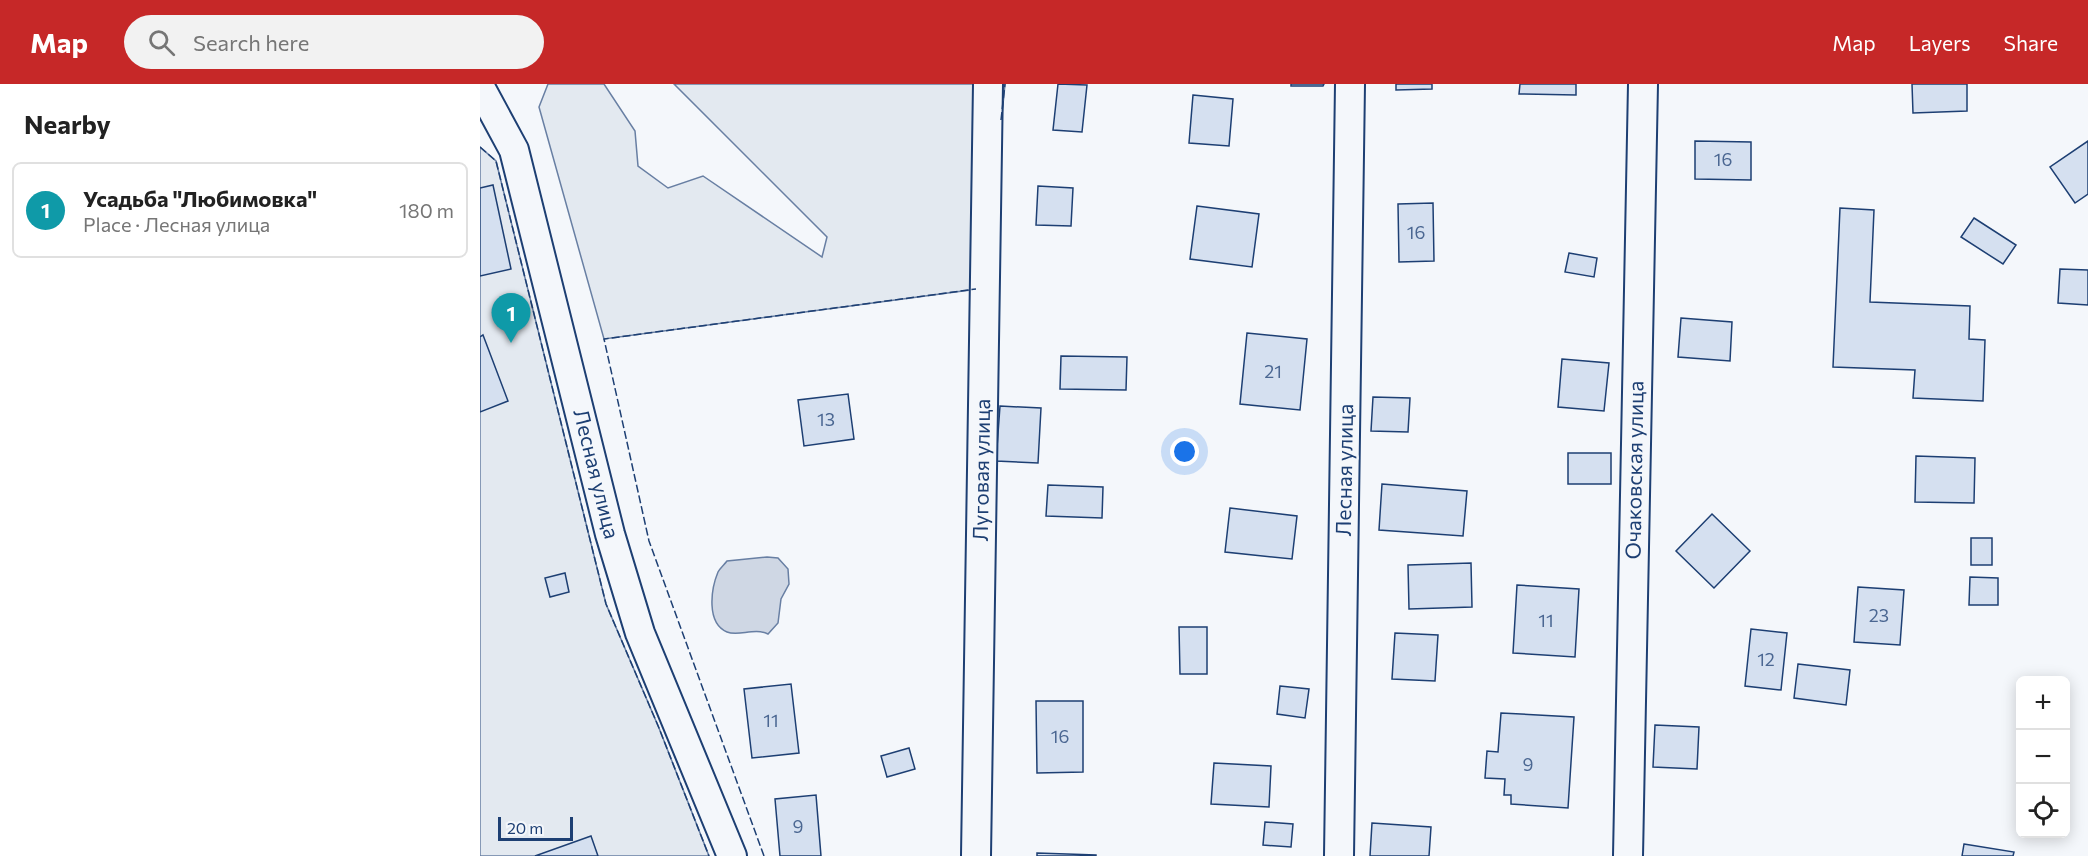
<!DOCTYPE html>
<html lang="en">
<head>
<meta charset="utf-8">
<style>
	:root { --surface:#fff; --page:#f2f2f2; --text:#222; --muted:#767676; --line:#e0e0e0; --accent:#c62828 }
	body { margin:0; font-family:Commissioner,sans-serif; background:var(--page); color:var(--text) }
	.controls { position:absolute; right:18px; bottom:18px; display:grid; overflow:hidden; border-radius:9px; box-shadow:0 3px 15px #0003 }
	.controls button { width:54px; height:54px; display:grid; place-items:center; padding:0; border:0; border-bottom:2px solid var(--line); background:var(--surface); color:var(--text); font:30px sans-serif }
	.scale { position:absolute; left:18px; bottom:15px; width:75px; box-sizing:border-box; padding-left:6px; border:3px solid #1d3f73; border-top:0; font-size:16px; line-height:21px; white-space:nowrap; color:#1d3f73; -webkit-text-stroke:4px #f4f7fb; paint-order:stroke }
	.you { position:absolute; left:705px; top:368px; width:21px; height:21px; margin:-15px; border:4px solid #fff; border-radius:50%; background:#1a73e8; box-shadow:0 0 0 9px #1a73e833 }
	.badge { display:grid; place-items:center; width:39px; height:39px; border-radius:50%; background:var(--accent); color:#fff; font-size:20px; font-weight:700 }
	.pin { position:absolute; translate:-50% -50px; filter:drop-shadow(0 2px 3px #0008) }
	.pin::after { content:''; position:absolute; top:32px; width:21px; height:18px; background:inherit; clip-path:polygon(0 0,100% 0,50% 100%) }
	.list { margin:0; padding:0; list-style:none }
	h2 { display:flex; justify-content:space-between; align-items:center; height:78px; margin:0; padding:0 24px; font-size:26px }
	h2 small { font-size:20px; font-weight:400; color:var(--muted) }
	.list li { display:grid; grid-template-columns:39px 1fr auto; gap:18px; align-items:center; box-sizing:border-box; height:96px; margin:0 12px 12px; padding:0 12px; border:2px solid var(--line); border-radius:9px }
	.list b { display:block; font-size:22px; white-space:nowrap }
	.list p { margin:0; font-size:20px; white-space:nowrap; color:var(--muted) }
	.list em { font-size:20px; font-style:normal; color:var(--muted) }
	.icon { flex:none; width:33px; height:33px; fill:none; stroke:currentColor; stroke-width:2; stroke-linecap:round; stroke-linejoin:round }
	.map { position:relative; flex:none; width:1608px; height:772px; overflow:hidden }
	header { display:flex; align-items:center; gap:36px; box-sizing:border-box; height:84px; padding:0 30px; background:var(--accent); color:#fff }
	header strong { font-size:28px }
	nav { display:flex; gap:33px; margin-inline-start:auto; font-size:21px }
	.search { width:420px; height:54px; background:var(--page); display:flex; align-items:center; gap:15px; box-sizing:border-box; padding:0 21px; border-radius:33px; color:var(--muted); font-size:22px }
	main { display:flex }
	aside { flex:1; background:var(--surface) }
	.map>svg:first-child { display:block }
	.green { fill:#e3e9f0; stroke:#687fa3; stroke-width:1.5 }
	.water { fill:#cfd7e4; stroke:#687fa3; stroke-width:1.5 }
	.building { fill:#d5e0f0; stroke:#1d3f73; stroke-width:1.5 }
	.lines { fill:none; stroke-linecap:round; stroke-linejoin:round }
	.minor-casing { stroke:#1d3f73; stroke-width:32 }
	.minor { stroke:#f4f7fb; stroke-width:28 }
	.fence { stroke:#1d3f73; stroke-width:1.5; stroke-dasharray:8 3; stroke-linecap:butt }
	.labels { text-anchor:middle; stroke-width:4.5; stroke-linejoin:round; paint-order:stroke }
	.number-label { font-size:18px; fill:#4b6792 }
	.street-label { font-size:21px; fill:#1d3f73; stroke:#f4f7fb }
</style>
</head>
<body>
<header>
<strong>Map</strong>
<div class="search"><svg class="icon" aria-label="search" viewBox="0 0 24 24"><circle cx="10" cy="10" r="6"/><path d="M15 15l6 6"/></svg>Search here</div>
<nav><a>Map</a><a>Layers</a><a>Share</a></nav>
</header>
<main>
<aside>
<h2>Nearby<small></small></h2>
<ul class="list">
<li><span class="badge" style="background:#0f9aa8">1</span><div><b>Усадьба &quot;Любимовка&quot;</b><p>Place · Лесная улица</p></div><em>180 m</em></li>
</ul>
</aside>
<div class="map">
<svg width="1608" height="772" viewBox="0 0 1608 772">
	<rect width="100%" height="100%" fill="#f4f7fb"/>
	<g class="green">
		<polygon points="68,0 124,0 155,47 158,82 188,104 223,92 342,173 347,153 194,0 525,0 505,204 124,255 59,23"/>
		<polygon points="0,63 16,77 126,520 179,644 229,772 0,772"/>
	</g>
	<path class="water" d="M287,473l11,1 10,11 1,15 -8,15 -3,24 -10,11c-14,-7 -29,3 -41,-2 -21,-9 -16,-43 -9,-60 2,-4 6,-7 9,-11z"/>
	<g class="building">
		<polygon points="578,0 607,1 602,48 573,46"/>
		<polygon points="811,0 844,0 843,2 811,2"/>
		<polygon points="916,0 952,0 952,5 916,6"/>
		<polygon points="1040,0 1096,0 1096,11 1039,10"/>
		<polygon points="1432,0 1487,0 1487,27 1433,29"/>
		<polygon points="713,11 753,15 749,62 709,59"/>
		<polygon points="1215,57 1271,58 1271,96 1215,95"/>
		<polygon points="1608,57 1608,110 1595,119 1570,83"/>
		<polygon points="13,101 31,185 0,192 0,104"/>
		<polygon points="558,102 593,104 591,142 556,141"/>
		<polygon points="953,119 954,177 919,178 918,120"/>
		<polygon points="717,122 779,130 772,183 710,175"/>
		<polygon points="1360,124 1394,126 1390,218 1490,222 1489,255 1505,256 1503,317 1433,314 1435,286 1353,283"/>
		<polygon points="1494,134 1536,161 1523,180 1481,153"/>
		<polygon points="1089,169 1117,174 1114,193 1085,188"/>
		<polygon points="1580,185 1608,186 1608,221 1578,219"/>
		<polygon points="1201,234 1252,238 1250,277 1198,273"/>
		<polygon points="767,249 827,255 820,326 760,320"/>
		<polygon points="3,251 28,317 0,328 0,253"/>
		<polygon points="581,272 647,273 646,306 580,305"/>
		<polygon points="1082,275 1129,279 1124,327 1078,323"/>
		<polygon points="368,310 374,355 324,362 318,316"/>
		<polygon points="893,313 930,314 928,348 891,347"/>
		<polygon points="520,322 561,324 558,379 516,377"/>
		<rect x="1088" y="369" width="43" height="31"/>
		<polygon points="1436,372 1495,374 1494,419 1435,418"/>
		<polygon points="902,400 987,407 983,452 899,446"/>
		<polygon points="568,401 623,403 622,434 566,432"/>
		<polygon points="750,424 817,432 812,475 745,468"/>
		<polygon points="1232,430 1270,467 1234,504 1196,467"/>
		<rect x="1491" y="454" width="21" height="27"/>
		<polygon points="991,479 992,523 929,525 928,481"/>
		<polygon points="85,489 89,508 70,513 65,494"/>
		<polygon points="1490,493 1518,494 1518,521 1489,521"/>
		<polygon points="1037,501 1099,505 1095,573 1033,569"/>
		<polygon points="1378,503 1424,506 1420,561 1374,558"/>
		<polygon points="699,543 727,543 727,590 700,590"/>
		<polygon points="1271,545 1307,549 1301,606 1265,602"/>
		<polygon points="915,549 958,551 955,597 912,595"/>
		<polygon points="1318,580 1370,586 1366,621 1314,614"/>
		<polygon points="311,600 319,669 272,674 264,605"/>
		<polygon points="800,602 829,605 825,634 797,630"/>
		<polygon points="556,617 603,617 603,688 557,689"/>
		<polygon points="1021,629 1094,633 1088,724 1031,720 1031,711 1024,711 1025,695 1005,694 1007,667 1018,668"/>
		<polygon points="1175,641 1219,643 1217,685 1173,683"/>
		<polygon points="429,664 435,685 407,693 401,672"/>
		<polygon points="734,679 791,682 789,723 731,720"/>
		<polygon points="336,711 341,772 300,772 295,715"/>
		<polygon points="785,738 813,740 811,763 783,761"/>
		<polygon points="892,739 951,743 949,772 890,772"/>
		<polygon points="111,752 118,772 55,772"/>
		<polygon points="1484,760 1534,768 1533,772 1482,772"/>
		<polygon points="557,769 616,771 616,772 557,772"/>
	</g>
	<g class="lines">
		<defs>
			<g id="minor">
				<polyline points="0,3 34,66 130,450 160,549 252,772"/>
				<polyline points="496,772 508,0"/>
				<polyline points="859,772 870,0"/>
				<polyline points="1148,772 1163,0"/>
			</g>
		</defs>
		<use href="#minor" class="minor-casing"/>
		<use href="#minor" class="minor"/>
		<g class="fence">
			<polyline points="521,36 525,0"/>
			<polyline points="0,63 16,77 126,520 179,644 229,772"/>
			<polyline points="284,772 169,457 124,255 496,205"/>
		</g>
	</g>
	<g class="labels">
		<g class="number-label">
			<text x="1243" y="82">16</text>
			<text x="936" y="155">16</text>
			<text x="793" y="294">21</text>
			<text x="346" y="342">13</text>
			<text x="1399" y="538">23</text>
			<text x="1066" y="543">11</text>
			<text x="1286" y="582">12</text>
			<text x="291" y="643">11</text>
			<text x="580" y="659">16</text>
			<text x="1048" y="687">9</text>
			<text x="318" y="749">9</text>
		</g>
		<g class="street-label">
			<text transform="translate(502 386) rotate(-89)" y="7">Луговая улица</text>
			<text transform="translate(865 386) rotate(-89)" y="7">Лесная улица</text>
			<text transform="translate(1155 386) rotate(-89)" y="7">Очаковская улица</text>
			<text transform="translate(116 390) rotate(76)" y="7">Лесная улица</text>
		</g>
	</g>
</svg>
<div class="controls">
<button>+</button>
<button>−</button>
<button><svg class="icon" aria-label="locate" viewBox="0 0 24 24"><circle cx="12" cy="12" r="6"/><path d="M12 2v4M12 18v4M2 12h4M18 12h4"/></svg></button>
</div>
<div class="scale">20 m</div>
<div class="you"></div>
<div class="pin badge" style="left:31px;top:259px;background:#0f9aa8">1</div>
</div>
</main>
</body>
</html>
